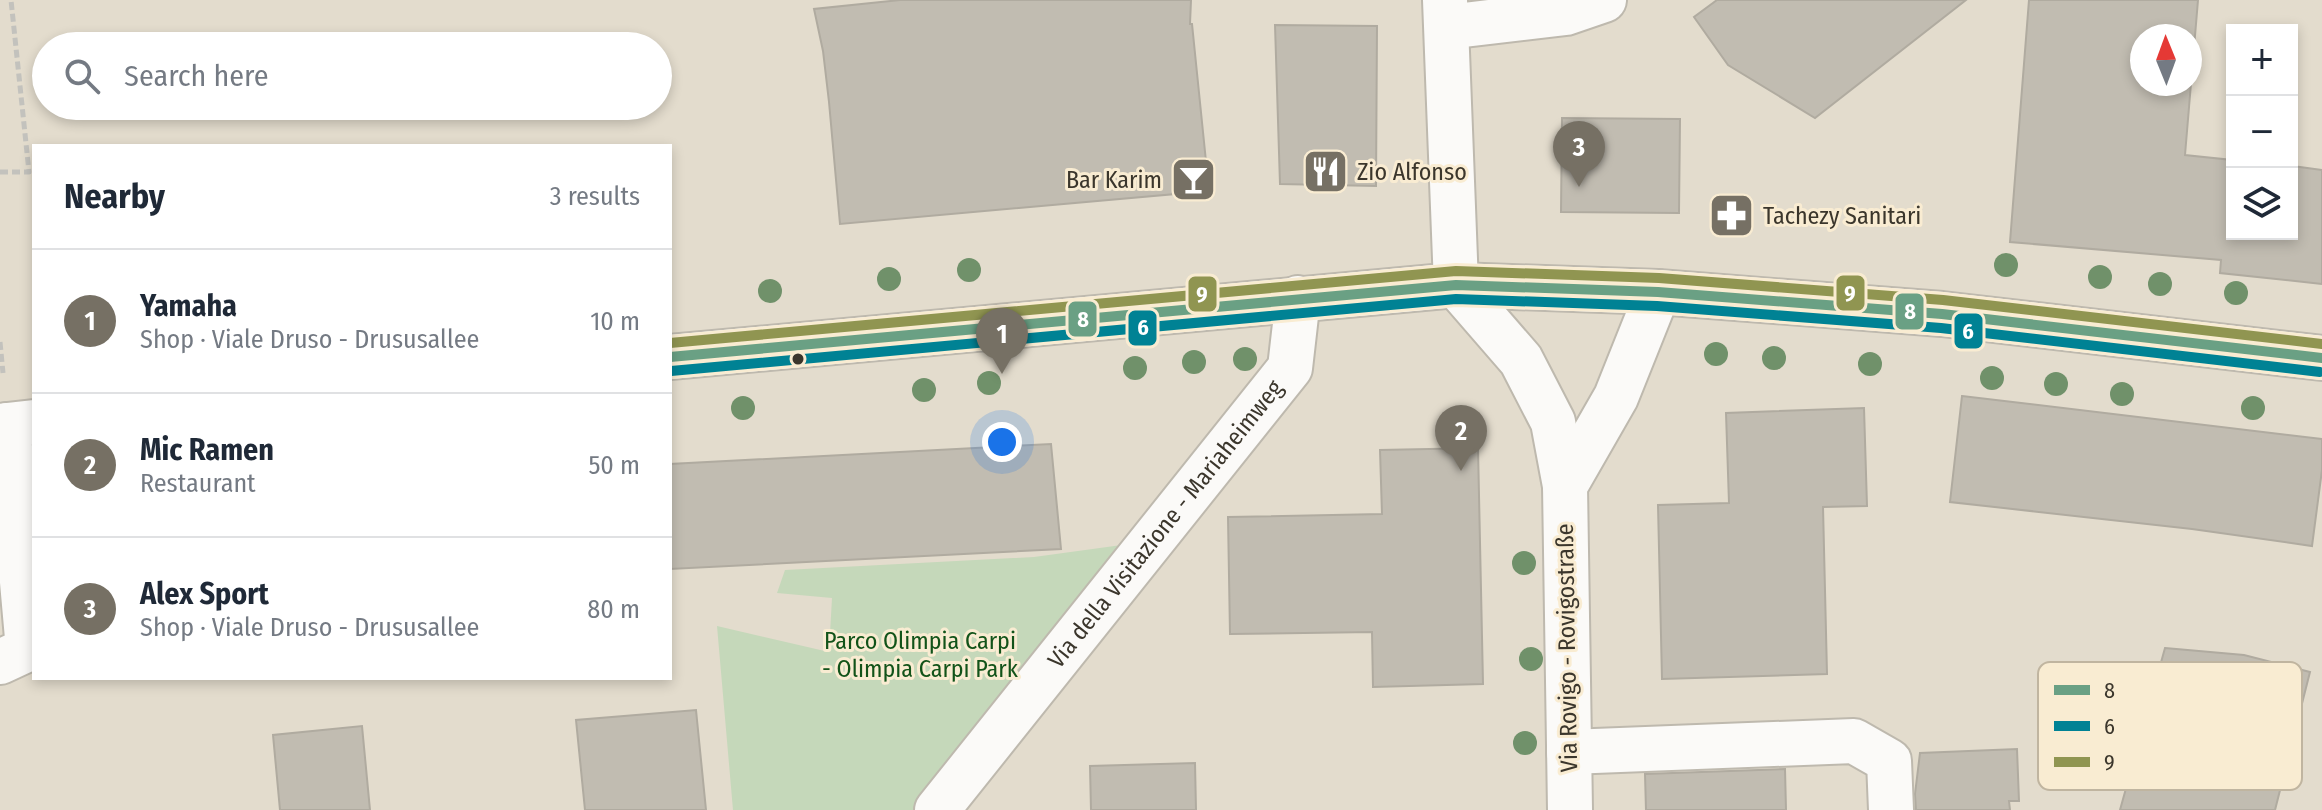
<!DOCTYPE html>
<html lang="en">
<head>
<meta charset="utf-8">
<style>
	:root { --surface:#fff; --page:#f2f2f3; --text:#1f2937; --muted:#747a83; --line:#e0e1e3; --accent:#767064 }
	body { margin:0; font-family:"Fira Sans Condensed",sans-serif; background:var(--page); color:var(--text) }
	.controls { position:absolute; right:24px; top:24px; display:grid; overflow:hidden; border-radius:0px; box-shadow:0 4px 12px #0003 }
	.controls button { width:72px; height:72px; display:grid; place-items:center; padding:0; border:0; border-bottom:2px solid var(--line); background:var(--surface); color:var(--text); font:40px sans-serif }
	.compass { position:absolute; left:2130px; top:24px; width:72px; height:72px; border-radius:50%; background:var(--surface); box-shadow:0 4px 12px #0003; rotate:359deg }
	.you { position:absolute; left:1002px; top:442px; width:28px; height:28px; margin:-20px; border:6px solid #fff; border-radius:50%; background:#1a73e8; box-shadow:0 0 0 12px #1a73e833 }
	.badge { display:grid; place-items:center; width:52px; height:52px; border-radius:50%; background:var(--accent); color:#fff; font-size:26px; font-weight:700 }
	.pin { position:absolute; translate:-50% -66px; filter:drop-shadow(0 2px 4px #0008) }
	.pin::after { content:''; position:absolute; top:42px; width:28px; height:24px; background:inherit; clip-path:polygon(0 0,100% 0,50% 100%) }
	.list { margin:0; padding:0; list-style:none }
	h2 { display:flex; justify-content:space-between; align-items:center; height:104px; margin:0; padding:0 32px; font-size:34px }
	h2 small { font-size:26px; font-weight:400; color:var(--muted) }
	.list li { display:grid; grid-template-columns:52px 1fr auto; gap:24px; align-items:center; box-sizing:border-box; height:144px; padding:0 32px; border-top:2px solid var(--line) }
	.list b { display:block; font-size:30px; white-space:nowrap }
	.list p { margin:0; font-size:26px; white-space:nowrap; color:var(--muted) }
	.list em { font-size:26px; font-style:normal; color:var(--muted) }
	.icon { flex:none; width:44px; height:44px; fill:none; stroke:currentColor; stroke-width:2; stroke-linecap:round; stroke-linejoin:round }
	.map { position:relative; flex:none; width:2322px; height:810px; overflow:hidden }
	.search { position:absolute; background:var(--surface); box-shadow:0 4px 12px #0003; left:32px; top:32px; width:640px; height:88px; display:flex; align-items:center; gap:20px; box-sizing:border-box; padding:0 28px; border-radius:44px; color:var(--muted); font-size:30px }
	.panel { position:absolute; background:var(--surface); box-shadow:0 4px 12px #0003; left:32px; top:144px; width:640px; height:536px; border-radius:0px }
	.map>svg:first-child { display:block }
	.green { fill:#c5d8ba }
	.building { fill:#c1bcb1; stroke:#b0aba0; stroke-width:2; fill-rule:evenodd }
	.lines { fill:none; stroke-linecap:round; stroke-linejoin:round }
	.minor-casing { stroke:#beb9ae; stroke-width:48 }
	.major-casing { stroke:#beb9ae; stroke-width:48 }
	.path { stroke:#c3c2bd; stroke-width:5; stroke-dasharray:8 4; stroke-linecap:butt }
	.minor { stroke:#fbfaf8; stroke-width:44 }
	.major { stroke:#fbfaf8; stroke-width:44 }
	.bus-1-casing { stroke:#f9ecd2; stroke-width:16 }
	.bus-2-casing { stroke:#f9ecd2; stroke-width:16 }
	.bus-3-casing { stroke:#f9ecd2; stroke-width:16 }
	.bus-1 { stroke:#6aa084; stroke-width:10 }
	.bus-2 { stroke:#008294; stroke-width:10 }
	.bus-3 { stroke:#909551; stroke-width:10 }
	.tree { fill:#70916a }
	.bus-dot { fill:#3b362c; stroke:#f9ecd2; stroke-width:3 }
	.labels { text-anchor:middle; stroke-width:6; stroke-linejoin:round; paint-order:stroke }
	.poi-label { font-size:24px; fill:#3b362c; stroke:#f9ecd2; text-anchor:start }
	.street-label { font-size:24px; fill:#3b362c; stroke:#f9ecd2 }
	.park-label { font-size:24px; fill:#125319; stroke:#f9ecd2 }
	.key { fill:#f9ecd2; stroke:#c0b5a0; stroke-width:2 }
	.key-label { font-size:22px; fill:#3b362c }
	.line-badge { stroke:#f9ecd2; stroke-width:3 }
	.badge-label { font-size:22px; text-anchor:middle; font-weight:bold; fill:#fff }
</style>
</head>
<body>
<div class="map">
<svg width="2322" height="810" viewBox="0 0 2322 810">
	<rect width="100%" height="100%" fill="#e3dccd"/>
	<polygon class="green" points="1129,544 914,810 733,810 717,626 829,652 832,598 777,593 785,570 1034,557"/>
	<g class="building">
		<polygon points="900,0 1191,0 1190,24 1192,24 1209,191 840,224 829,102 823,51 814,9"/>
		<polygon points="1717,0 1966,0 1815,118 1728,65 1694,17"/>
		<path d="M2029,0h169l-13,155 47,5v74h60v-68l30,4v114l-102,-11 1,-13 -211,-18zM2142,36h48v48h-48z"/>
		<polygon points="1275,25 1377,26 1376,186 1280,184"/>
		<polygon points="1562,118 1680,119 1679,213 1561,212"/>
		<polygon points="1962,396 2322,439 2322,470 2312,546 2192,529 1950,502"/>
		<polygon points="1864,408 1867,506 1823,507 1827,674 1662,679 1658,505 1729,503 1726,413"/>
		<polygon points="1051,444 1061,549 670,569 670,464"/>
		<polygon points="1478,448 1483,684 1373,687 1372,632 1230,634 1228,517 1382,514 1380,450"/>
		<polygon points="2165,648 2244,655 2310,672 2275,810 2120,810"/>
		<polygon points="696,710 706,810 585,810 576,720"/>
		<polygon points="362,726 370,810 280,810 273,735"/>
		<polygon points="2017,749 2019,801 2009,801 2010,810 1916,810 1915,794 1920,753"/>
		<polygon points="1195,763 1196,810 1091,810 1090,766"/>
		<polygon points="1785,769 1786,810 1646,810 1645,774"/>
	</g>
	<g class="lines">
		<defs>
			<g id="minor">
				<polyline points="1445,0 1456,285 1521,360 1553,422 1565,486"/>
				<polyline points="1447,27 1566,13 1604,0"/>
				<polyline points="0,662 28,649 8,425"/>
				<polyline points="1569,752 1854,741 1889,761 1891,810"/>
				<path id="s1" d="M937,810l353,-442 8,-70"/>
				<polyline points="1570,810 1565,486 1616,397 1658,292"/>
			</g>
			<g id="major">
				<polyline points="670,357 1456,285 1658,292 1942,314 2322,358"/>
				<polyline points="0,426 34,422"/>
			</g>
		</defs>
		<use href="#minor" class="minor-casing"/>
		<use href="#major" class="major-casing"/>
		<g class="path">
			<polyline points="0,172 29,172 11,0"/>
			<polyline points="0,342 3,373"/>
		</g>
		<use href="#minor" class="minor"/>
		<use href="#major" class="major"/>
		<defs>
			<polyline id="bus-1" points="670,357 1456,285 1658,292 1942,314 2322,358"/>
			<polyline id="bus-2" points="671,371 1456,299 1657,306 1941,328 2320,372"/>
			<polyline id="bus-3" points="670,343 1456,271 1659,278 1943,300 2322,344"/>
		</defs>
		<use href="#bus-1" class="bus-1-casing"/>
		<use href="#bus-2" class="bus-2-casing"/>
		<use href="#bus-3" class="bus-3-casing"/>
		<use href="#bus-1" class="bus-1"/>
		<use href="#bus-2" class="bus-2"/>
		<use href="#bus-3" class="bus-3"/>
	</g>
	<g class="tree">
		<circle cx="2006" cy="265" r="12"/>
		<circle cx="969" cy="270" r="12"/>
		<circle cx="2100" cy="277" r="12"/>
		<circle cx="889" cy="279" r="12"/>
		<circle cx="2160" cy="284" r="12"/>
		<circle cx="770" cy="291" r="12"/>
		<circle cx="2236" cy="293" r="12"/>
		<circle cx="1716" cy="354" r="12"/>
		<circle cx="1774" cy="358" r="12"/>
		<circle cx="1245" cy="359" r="12"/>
		<circle cx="1194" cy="362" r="12"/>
		<circle cx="1870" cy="364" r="12"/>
		<circle cx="1135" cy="368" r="12"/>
		<circle cx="1992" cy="378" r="12"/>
		<circle cx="989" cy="383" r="12"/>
		<circle cx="2056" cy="384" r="12"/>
		<circle cx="924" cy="390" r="12"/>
		<circle cx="2122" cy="394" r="12"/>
		<circle cx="743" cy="408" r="12"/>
		<circle cx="2253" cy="408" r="12"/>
		<circle cx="1524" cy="563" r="12"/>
		<circle cx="1531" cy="659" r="12"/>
		<circle cx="1525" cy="743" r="12"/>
	</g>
	<defs>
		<symbol id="restaurant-square" viewBox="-11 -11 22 22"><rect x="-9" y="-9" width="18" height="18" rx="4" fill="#767064" stroke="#f9ecd2"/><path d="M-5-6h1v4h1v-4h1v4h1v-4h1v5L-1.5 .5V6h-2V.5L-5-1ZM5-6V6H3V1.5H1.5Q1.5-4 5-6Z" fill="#fff"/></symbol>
		<symbol id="bar-square" viewBox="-11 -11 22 22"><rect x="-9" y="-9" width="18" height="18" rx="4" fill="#767064" stroke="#f9ecd2"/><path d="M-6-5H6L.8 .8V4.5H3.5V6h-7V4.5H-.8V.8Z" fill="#fff"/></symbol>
		<symbol id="pharmacy-square" viewBox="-11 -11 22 22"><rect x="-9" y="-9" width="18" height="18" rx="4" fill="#767064" stroke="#f9ecd2"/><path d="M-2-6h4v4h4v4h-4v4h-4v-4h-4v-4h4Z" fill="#fff"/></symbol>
	</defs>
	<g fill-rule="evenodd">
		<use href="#restaurant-square" x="1300" y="146" width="51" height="51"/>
		<use href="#bar-square" x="1168" y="154" width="51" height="51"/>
		<use href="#pharmacy-square" x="1706" y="190" width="51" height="51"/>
	</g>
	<circle class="bus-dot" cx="798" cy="359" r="7"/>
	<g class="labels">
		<g class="poi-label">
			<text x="1357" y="180">Zio Alfonso</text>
			<text x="1162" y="188" text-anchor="end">Bar Karim</text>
			<text x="1763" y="224">Tachezy Sanitari</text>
		</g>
		<g class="street-label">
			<text dy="8" stroke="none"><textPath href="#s1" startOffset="366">Via della Visitazione - Mariaheimweg</textPath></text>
			<text transform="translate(1567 648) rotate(-91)" y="8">Via Rovigo - Rovigostraße</text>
		</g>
		<g class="park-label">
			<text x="920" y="649">Parco Olimpia Carpi<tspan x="920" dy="28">- Olimpia Carpi Park</tspan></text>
		</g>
	</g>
	<rect x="2038" y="662" width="264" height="128" rx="12" class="key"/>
	<rect x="2054" y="685" width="36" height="10" fill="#6aa084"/>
	<rect x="2054" y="721" width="36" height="10" fill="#008294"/>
	<rect x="2054" y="757" width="36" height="10" fill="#909551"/>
	<g class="key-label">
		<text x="2104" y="698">8</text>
		<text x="2104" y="734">6</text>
		<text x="2104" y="770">9</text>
	</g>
	<g class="line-badge">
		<rect x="1835" y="274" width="31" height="38" rx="8" fill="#909551"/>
		<rect x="1187" y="275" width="31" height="38" rx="8" fill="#909551"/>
		<rect x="1894" y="292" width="31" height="39" rx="8" fill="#6aa084"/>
		<rect x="1067" y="300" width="31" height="38" rx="8" fill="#6aa084"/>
		<rect x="1127" y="309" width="31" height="38" rx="8" fill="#008294"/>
		<rect x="1953" y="312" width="31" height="38" rx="8" fill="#008294"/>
	</g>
	<g class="badge-label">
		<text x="1850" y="301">9</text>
		<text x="1202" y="302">9</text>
		<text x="1910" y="319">8</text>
		<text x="1083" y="327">8</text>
		<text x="1143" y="335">6</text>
		<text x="1968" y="339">6</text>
	</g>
</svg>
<div class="controls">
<button>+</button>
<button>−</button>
<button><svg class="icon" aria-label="layers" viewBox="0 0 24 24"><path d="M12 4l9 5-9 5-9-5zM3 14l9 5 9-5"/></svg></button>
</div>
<svg class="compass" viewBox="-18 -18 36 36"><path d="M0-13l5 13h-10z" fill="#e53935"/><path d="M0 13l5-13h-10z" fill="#747a83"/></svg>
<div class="you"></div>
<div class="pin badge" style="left:1002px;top:374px">1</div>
<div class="pin badge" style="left:1461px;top:471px">2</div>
<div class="pin badge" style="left:1579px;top:187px">3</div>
<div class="search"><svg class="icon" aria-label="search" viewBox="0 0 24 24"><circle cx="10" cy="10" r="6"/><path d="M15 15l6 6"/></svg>Search here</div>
<section class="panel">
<h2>Nearby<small>3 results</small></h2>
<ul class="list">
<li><span class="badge">1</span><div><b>Yamaha</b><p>Shop · Viale Druso - Drususallee</p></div><em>10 m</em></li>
<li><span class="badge">2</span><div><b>Mic Ramen</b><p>Restaurant</p></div><em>50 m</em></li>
<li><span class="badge">3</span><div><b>Alex Sport</b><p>Shop · Viale Druso - Drususallee</p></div><em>80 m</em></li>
</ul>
</section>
</div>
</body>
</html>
